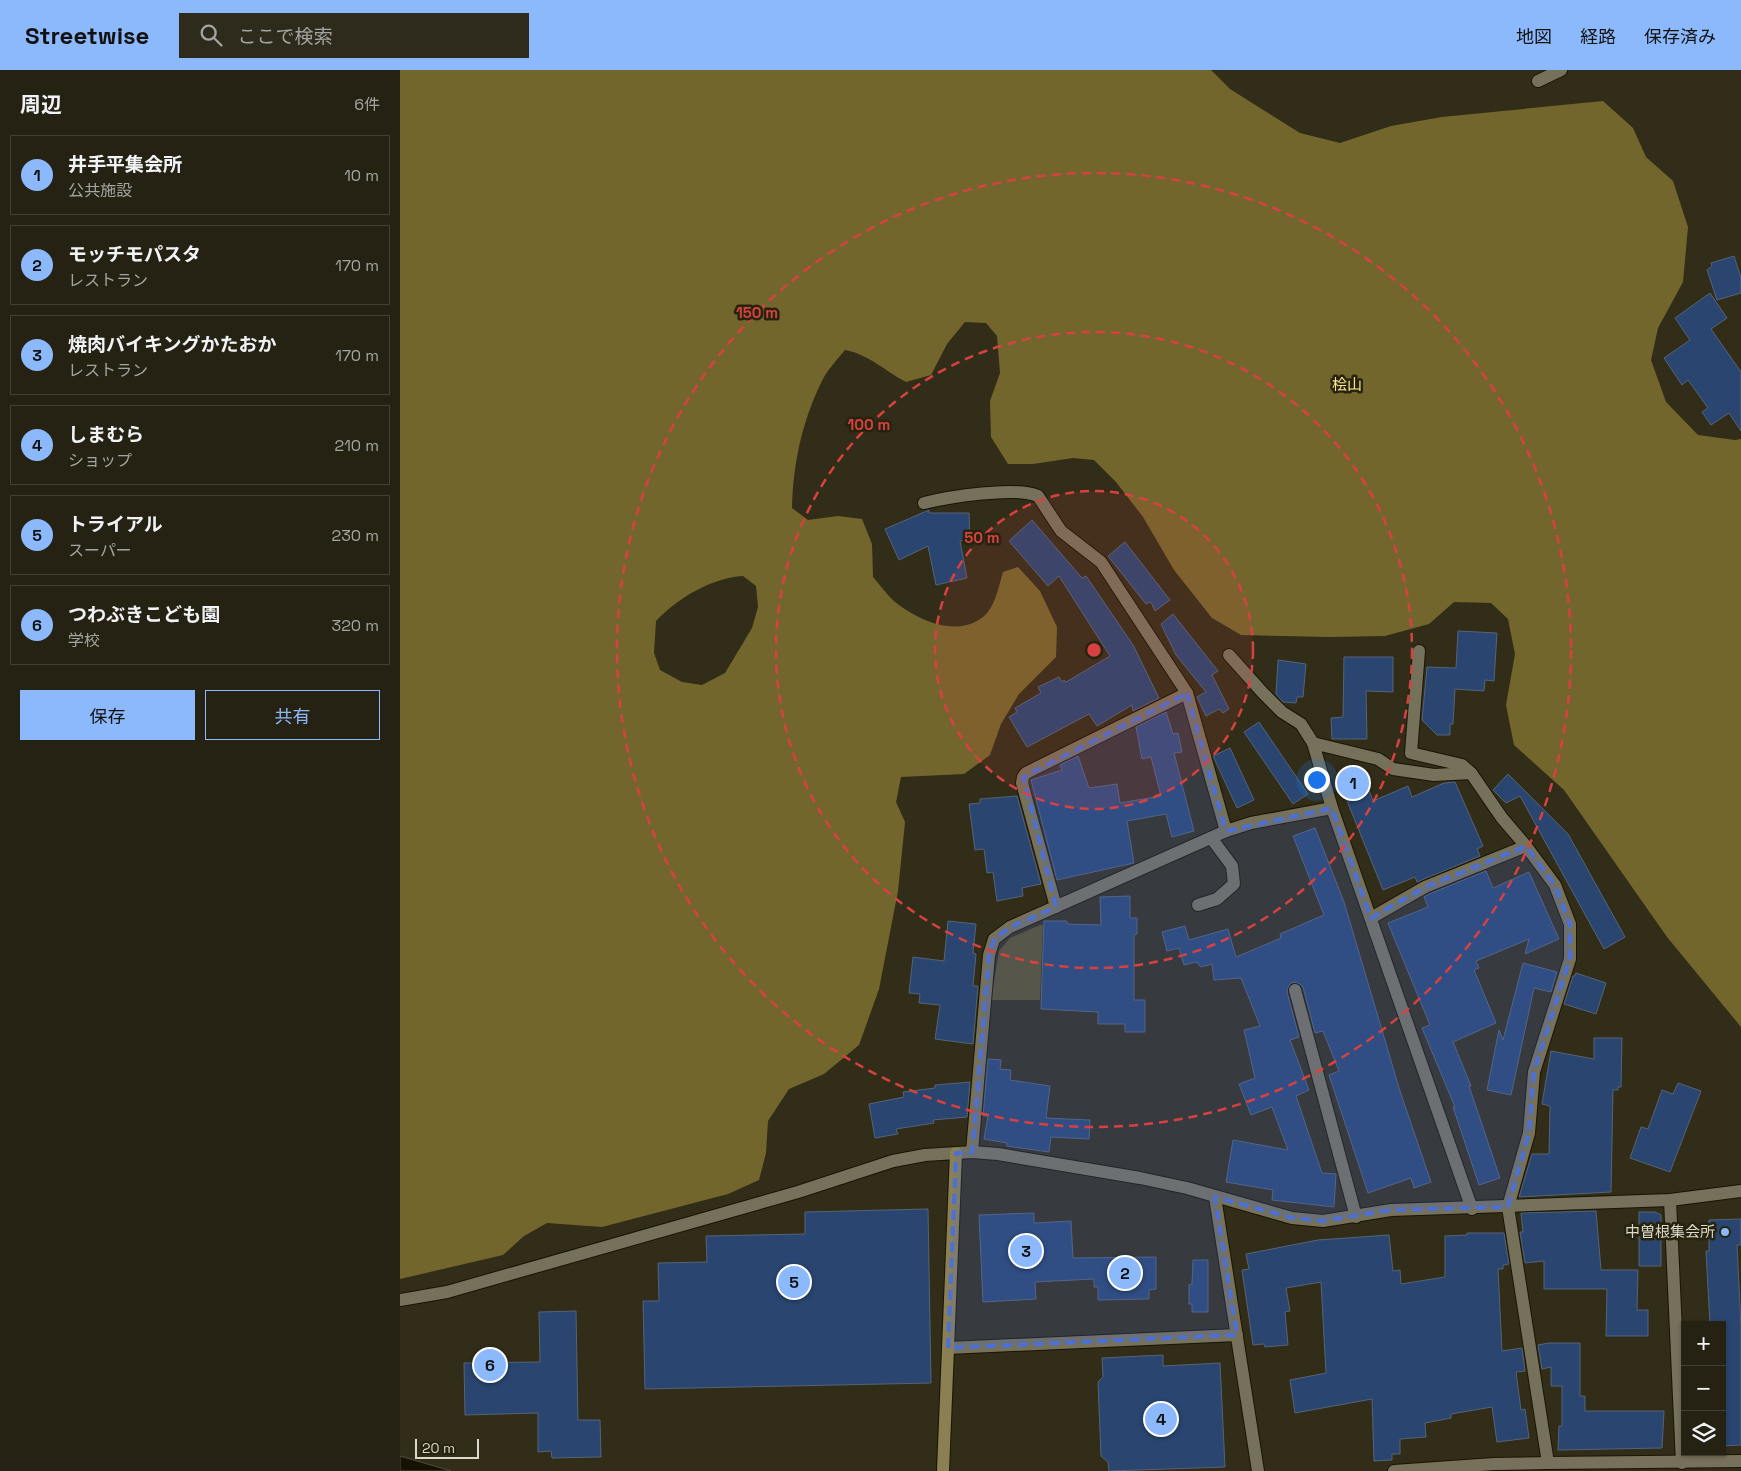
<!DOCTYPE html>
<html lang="ja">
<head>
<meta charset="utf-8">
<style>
	:root { --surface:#262213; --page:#2e2a1c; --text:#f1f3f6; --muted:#a4a4a0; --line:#423f33; --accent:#8cb9fc }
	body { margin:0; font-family:"Space Grotesk","Noto Sans JP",sans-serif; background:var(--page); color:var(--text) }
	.controls { position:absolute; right:15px; bottom:15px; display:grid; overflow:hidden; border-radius:0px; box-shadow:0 1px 4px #0004 }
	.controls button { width:45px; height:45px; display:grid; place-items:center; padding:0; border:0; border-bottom:1px solid var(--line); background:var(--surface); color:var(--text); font:25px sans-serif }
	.scale { position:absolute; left:15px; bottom:12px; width:64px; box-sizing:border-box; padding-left:5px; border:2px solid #dbd8cc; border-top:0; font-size:14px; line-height:18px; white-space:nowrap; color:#dbd8cc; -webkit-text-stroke:4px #28230f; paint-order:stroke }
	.you { position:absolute; left:916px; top:709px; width:18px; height:18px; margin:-12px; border:4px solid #fff; border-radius:50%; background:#1a73e8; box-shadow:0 0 0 8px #1a73e833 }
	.badge { display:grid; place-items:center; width:32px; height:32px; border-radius:50%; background:var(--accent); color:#111; font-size:16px; font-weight:700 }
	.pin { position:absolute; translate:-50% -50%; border:2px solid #fff; box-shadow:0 1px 5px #0006 }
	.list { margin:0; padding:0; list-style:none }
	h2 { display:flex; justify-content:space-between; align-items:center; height:65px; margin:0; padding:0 20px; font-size:21px }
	h2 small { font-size:16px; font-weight:400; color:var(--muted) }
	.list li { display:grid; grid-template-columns:32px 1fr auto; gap:15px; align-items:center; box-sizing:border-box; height:80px; margin:0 10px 10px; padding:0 10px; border:1px solid var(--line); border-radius:0px }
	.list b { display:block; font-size:19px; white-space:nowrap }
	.list p { margin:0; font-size:16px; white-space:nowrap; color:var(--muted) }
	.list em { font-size:16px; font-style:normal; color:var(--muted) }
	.actions { display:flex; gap:10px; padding:15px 20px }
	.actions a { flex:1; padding:11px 0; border:1px solid var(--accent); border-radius:0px; text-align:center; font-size:18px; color:var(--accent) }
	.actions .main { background:var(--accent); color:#111 }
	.icon { flex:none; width:28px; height:28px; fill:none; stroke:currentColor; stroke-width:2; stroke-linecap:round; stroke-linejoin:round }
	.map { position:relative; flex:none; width:1341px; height:1401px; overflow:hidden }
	header { display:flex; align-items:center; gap:30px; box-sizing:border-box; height:70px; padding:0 25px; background:var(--accent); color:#111 }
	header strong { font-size:24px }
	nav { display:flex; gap:28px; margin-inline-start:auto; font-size:18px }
	.search { width:350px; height:45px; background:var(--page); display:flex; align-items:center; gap:12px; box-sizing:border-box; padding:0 18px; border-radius:0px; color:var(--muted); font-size:19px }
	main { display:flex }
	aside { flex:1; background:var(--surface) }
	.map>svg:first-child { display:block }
	.green { fill:#595029 }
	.forest { fill:#73662c; fill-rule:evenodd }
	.water { fill:#161202; stroke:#514d3f }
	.building { fill:#2a4670; stroke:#566376 }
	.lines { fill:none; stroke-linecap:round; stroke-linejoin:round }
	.street-casing { stroke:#191503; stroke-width:14 }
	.secondary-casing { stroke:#191503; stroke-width:14 }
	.street { stroke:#76715a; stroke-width:12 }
	.secondary { stroke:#8a8053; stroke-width:12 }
	.marked { fill:#4c70d5; fill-opacity:0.2; stroke:#4c70d5; stroke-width:4; stroke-dasharray:10 6; stroke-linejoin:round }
	.ring { fill:none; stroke:#d74241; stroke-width:2.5; stroke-dasharray:9 6 }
	.poi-dot { fill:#8cb9fc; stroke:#28230f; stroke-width:2 }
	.labels { text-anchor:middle; stroke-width:5; stroke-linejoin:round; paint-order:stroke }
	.park-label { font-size:15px; fill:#f9e58e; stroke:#28230f }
	.poi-label { font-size:15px; fill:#dbd8cc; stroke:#28230f; text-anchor:end }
	.centre { fill:#d74241; stroke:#28230f; stroke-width:2.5 }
	.ring-label { font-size:15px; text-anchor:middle; font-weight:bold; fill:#d74241; stroke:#28230f; stroke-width:5; stroke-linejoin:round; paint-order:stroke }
</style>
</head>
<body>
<header>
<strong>Streetwise</strong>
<div class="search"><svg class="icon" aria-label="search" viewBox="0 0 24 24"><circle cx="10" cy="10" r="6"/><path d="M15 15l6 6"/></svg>ここで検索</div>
<nav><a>地図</a><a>経路</a><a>保存済み</a></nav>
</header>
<main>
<aside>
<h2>周辺<small>6件</small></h2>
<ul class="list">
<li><span class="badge">1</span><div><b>井手平集会所</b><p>公共施設</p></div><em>10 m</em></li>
<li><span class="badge">2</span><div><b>モッチモパスタ</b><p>レストラン</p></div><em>170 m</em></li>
<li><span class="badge">3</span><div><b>焼肉バイキングかたおか</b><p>レストラン</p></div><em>170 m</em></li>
<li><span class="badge">4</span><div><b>しまむら</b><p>ショップ</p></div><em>210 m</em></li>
<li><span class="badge">5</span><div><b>トライアル</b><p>スーパー</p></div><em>230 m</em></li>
<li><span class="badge">6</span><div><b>つわぶきこども園</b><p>学校</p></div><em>320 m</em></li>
</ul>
<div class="actions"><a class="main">保存</a><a>共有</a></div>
</aside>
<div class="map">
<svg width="1341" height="1401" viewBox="0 0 1341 1401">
	<rect width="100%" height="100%" fill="#322d19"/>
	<polygon class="green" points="640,855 643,855 640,930 591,930 599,881 610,868"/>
	<path class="forest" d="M0,0h811l19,19 70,44 40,10 51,-17 51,-9 161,-16 30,27 13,29 27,24 15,46 -5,55 -25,46 -7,32 15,42 32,33 37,5 6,-1v588l-74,-90 -103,-147 -50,-45 -8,-40 9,-51 -7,-35 -17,-16 -37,-1 -25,22 -44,12 -56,1 -88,-2 -29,-17 -38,-48 -31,-53 -27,-35 -22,-22 -21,-2 -40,6h-25l-17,-27 -1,-36 10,-28 -3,-37 -11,-13 -21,-1 -18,22 -16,31 -25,7c-21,-11 -38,-28 -61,-32 -8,10 -18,20 -23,31 -20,40 -29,83 -30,127l16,12 30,-4 24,3 10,25 1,33c8,9 16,21 26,28 23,17 59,32 84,12 12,-9 16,-32 20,-45l15,-5 22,24 17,36 -1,30 -37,37 -18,30 -11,31 -26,19 -63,3 -5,25 9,20 -7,69 -19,98 -20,56 -35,29 -35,15 -21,32 -2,32 -7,27 -31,14 -126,33 -55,-4 -23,13 -21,19 -103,24zM343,506l13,10 2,21 -6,21 -27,45 -23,12 -20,-3 -22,-12 -6,-17 2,-32c22,-23 55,-43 87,-45z"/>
	<polygon class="water" points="0,1386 48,1400 51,1401 0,1401"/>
	<g class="building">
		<polygon points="1334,186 1341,208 1341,223 1317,230 1307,200 1312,196 1311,193"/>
		<polygon points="1310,223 1327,248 1311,259 1341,302 1341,361 1329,343 1311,355 1302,342 1308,338 1288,310 1282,315 1264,288 1290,270 1275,248"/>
		<polygon points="529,440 529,443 569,443 570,470 560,471 567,508 536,515 528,476 499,490 485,459"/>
		<polygon points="632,450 682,508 686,506 733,575 759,628 733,641 732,635 697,656 689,644 627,677 609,647 617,642 615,638 641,623 638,617 659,607 662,612 664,610 666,612 710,586 659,506 648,516 609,471"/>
		<polygon points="725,472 770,530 755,541 751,532 746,534 708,486"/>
		<polygon points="773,544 818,601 812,605 829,639 823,643 819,639 806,646 797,627 806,622 776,585 761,554"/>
		<polygon points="1058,561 1097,563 1094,611 1085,610 1084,621 1055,619 1053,654 1050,654 1050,665 1037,665 1022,650 1027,597 1056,598"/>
		<polygon points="944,587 993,587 993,622 966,621 967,669 932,669 931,648 943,647"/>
		<polygon points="878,590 906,594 903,627 897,627 896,633 883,632 876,624"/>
		<polygon points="766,642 773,664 778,663 782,682 774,683 794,761 772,767 766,744 727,751 734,793 657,810 631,710 662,700 660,695 678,686 689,718 717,714 720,733 761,726 751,687 742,689 736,657"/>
		<polygon points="859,652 908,724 893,734 844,662"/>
		<polygon points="830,678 854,730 837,738 813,686"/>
		<polygon points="960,697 973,731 1008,716 1012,727 1044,713 1055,712 1083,776 1077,779 1080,786 1017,812 1015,807 983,820 937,706"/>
		<polygon points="1108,704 1168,764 1225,867 1204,879 1120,726 1106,733 1093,720"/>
		<polygon points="617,726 641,814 622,818 623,826 597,831 593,802 587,803 584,779 575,780 569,734 580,733 580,729"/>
		<polygon points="915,758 944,832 1000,1021 1031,1112 1014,1118 1011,1108 968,1123 929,1005 939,1001 923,961 915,963 903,917 900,914 893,912 889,915 887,922 899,967 890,970 909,1020 896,1026 922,1103 936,1104 934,1137 872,1130 873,1120 826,1112 833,1070 888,1080 872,1037 851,1045 839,1014 855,1008 844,960 860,956 841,908 814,910 812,894 801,897 796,892 784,895 779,878 767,881 762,862 785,856 789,870 828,859 836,887 881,868 880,864 924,845 893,766"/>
		<polygon points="1086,801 1093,818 1129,802 1159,869 1125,884 1129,869 1076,891 1079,898 1074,900 1096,953 1053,972 1071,1016 1069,1016 1100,1108 1079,1115 1053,1037 1055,1037 1022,958 1030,955 988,853 1028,837 1024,827 1029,824"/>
		<polygon points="730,826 730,848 737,848 737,864 734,865 734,930 745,930 745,962 725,962 725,954 698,954 698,942 641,939 644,851 667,851 667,854 701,855 700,827"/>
		<polygon points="548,851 576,854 573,883 576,884 573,916 578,916 573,974 535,969 540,935 519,933 520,924 509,923 513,887 544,891"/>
		<polygon points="1123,893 1157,902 1151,922 1134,918 1111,1025 1087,1020 1099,960 1103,970"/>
		<polygon points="1176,903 1206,913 1196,944 1164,934 1173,906 1175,906"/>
		<polygon points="1194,968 1222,968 1221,1017 1218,1017 1218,1020 1213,1020 1211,1122 1119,1127 1132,1084 1149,1084 1150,1036 1142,1034 1151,981 1194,989"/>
		<polygon points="588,989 601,990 600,999 611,1000 610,1010 650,1016 646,1048 690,1050 689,1069 651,1067 649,1082 607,1076 607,1073 584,1069 588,1046 583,1046"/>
		<polygon points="570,1012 567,1047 533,1050 534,1053 496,1059 498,1064 475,1068 469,1034 504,1027 503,1022 535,1018 535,1015"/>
		<polygon points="1278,1013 1301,1021 1270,1102 1230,1088 1241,1057 1248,1059 1262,1020 1273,1024"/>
		<polygon points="528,1139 531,1313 245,1319 243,1231 259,1231 258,1193 307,1192 306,1166 405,1164 405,1142"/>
		<polygon points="1196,1141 1201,1200 1238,1200 1237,1240 1248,1240 1248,1266 1206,1266 1207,1219 1144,1219 1144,1191 1125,1193 1120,1162 1123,1162 1121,1143"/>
		<polygon points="1239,1142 1255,1142 1261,1145 1261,1196 1239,1196"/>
		<polygon points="634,1143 634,1153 671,1151 673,1188 756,1187 756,1219 749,1220 749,1229 698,1230 698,1217 694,1217 694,1209 635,1212 636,1229 583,1232 579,1145"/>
		<polygon points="1341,1149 1341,1175 1337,1175 1341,1258 1341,1375 1322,1376 1322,1255 1310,1255 1306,1181 1309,1181 1309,1150"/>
		<polygon points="1067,1163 1104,1163 1109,1194 1103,1195 1103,1199 1098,1199 1102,1281 1122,1278 1125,1301 1116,1302 1121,1340 1125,1339 1129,1368 1097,1372 1092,1337 1051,1344 1051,1348 1025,1353 1026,1367 1000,1369 1000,1384 992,1384 992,1390 974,1391 972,1329 895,1343 890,1310 926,1303 921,1212 886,1218 890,1241 885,1242 888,1275 865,1277 864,1274 853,1275 842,1200 849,1199 846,1184 918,1170 989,1165 993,1201 1000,1200 1001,1214 1045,1207 1045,1166 1067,1165"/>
		<polygon points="793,1190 808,1190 808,1242 792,1242 792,1234 789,1234 789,1215 792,1214"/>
		<polygon points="176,1241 178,1350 200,1350 201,1387 152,1388 151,1381 138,1382 138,1343 65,1345 64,1293 140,1292 139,1242"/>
		<polygon points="1149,1273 1180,1273 1180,1326 1185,1326 1185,1341 1264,1341 1262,1378 1158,1380 1159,1356 1162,1356 1162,1316 1151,1316 1151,1297 1142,1299 1138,1275"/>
		<polygon points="763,1285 763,1296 820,1293 825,1397 709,1401 708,1392 701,1386 698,1312 703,1307 702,1288"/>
	</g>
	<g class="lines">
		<defs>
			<g id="street">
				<polyline points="1138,11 1161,0"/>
				<path d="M524,433c24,-6 92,-17 114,-7l23,35 40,31 86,131"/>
				<polyline points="1019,581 1011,683 1062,695 1071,703"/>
				<polyline points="829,585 863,623 882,642 901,654 913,673"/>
				<polyline points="932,738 913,673 978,689 993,699 1034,705 1071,703 1102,748 1126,776"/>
				<polyline points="798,835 817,829 834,814 832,796 812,769"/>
				<polyline points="656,837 622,713 623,707 626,703 787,623 826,761"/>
				<polyline points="971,848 1025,817 1126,776 1155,815 1170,854 1170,889 1134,1002 1129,1063 1108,1137 1148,1393 1094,1394 994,1401"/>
				<polyline points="895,920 956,1147"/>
				<polyline points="572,1082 589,885 594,869 610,857 826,761 851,753 932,738 1072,1139"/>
				<polyline points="815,1127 858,1401"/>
				<polyline points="1270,1130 1282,1393"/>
				<polyline points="0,1230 47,1222 398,1122 493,1091 525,1085 572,1082 598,1084 740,1108 787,1118 892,1148 923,1151 991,1140 1270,1130 1341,1121"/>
				<polyline points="548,1278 837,1265"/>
				<polyline points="1148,1393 1341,1391"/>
			</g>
			<polyline id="secondary" points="543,1401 556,1083"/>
		</defs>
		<use href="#street" class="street-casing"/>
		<use href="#secondary" class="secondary-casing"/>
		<use href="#street" class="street"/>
		<use href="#secondary" class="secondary"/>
	</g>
	<path class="marked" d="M787,623l39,138 106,-23 39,110 54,-31 101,-41 29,39 15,39v35l-36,113 -5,61 -21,74 -117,3 -68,11 -31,-3 -77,-21 22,138 -289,13 8,-195 16,-1 17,-197 5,-16 16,-12 46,-20 -33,-130z"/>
	<circle cx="694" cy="580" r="159" fill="#d74241" fill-opacity=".12"/>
	<g class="ring">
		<circle cx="694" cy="580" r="159"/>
		<circle cx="694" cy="580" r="318"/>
		<circle cx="694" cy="580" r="477"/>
	</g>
	<circle class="poi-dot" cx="1325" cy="1162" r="5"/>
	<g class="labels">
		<g class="park-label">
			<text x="947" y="320">桧山</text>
		</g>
		<g class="poi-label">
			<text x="1315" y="1167">中曽根集会所</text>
		</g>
	</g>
	<circle cx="694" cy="580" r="8" class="centre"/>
	<g class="ring-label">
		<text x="357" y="248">150 m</text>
		<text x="469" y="360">100 m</text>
		<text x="582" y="473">50 m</text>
	</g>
</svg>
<div class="controls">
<button>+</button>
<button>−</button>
<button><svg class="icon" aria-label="layers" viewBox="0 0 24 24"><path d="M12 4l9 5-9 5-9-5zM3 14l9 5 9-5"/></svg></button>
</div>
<div class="scale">20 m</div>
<div class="you"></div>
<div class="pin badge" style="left:953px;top:713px">1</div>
<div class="pin badge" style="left:725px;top:1203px">2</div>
<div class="pin badge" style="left:626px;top:1181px">3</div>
<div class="pin badge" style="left:761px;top:1349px">4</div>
<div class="pin badge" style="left:394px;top:1212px">5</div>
<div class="pin badge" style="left:90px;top:1295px">6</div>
</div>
</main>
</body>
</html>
